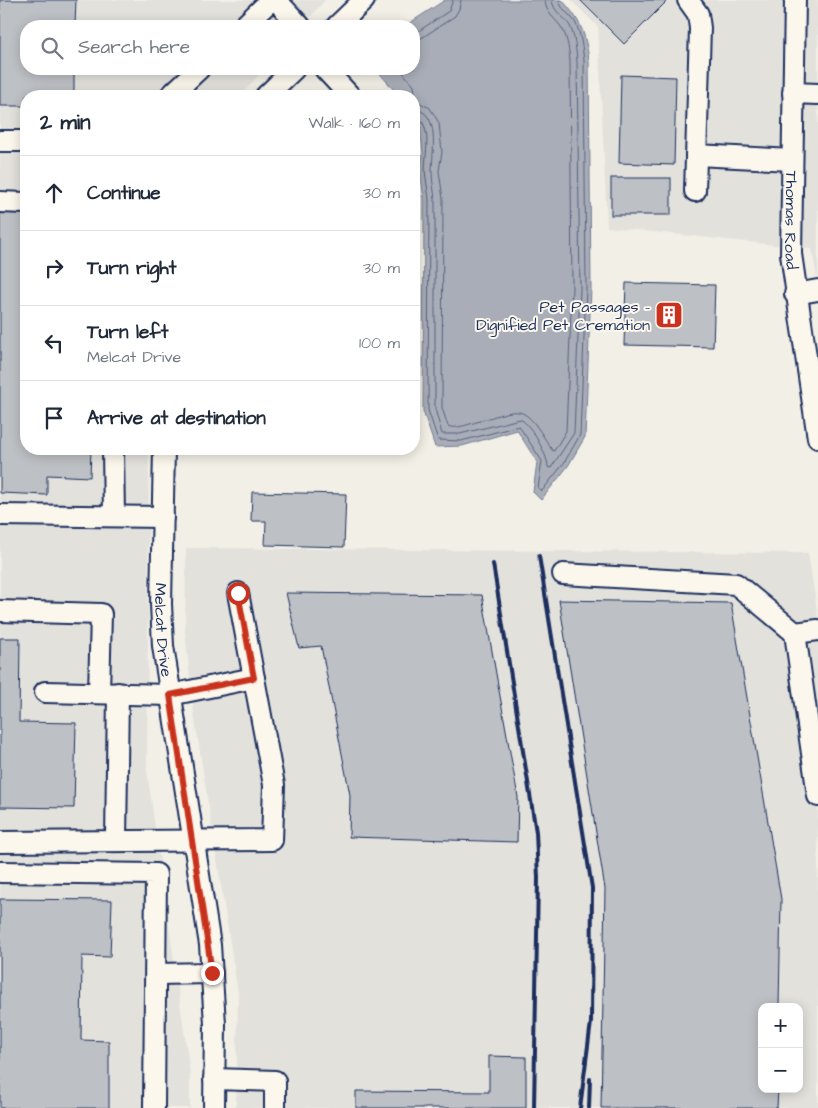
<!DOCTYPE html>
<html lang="en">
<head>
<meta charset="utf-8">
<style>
	:root { --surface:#fff; --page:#f6f6f7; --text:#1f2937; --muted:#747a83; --line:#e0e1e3 }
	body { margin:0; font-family:"Architects Daughter",sans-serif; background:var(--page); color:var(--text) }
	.controls { position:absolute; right:15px; bottom:15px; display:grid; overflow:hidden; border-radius:10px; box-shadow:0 2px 12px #0003 }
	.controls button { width:45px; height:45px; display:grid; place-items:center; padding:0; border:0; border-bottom:1px solid var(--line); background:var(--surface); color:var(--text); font:25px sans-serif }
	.stop { position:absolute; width:15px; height:15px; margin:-11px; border:4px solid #c8321e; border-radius:50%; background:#fff }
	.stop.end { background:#c8321e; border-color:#fff; box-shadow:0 1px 5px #0008 }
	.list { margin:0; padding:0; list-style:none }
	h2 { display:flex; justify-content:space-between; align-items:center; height:65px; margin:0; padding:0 20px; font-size:21px }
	h2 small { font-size:16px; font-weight:400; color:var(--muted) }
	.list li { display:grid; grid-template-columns:32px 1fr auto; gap:15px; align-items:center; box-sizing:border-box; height:75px; padding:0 20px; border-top:1px solid var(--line) }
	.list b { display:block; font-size:19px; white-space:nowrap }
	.list p { margin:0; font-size:16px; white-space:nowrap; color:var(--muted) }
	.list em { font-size:16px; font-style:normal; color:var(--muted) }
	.icon { flex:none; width:28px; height:28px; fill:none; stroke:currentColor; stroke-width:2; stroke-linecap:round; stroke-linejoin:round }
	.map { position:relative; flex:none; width:818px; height:1108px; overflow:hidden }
	.search { position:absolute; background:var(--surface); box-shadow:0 2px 12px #0003; left:20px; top:20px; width:400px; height:55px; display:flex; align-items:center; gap:12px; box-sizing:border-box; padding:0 18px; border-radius:20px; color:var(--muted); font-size:19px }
	.panel { position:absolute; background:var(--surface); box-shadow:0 2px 12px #0003; left:20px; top:90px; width:400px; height:365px; border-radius:20px }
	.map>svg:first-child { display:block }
	.built { fill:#e2e1dc; fill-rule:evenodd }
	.water { fill:#a9adb7; stroke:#707b93 }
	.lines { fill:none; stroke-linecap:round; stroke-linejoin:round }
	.shore { stroke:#546182; stroke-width:1 }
	.building { fill:#bdc0c4; stroke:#1b2f5e }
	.minor-casing { stroke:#1b2f5e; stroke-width:24 }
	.minor { stroke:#fbf7ec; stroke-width:20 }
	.rail { stroke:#1b2f5e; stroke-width:4 }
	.route { stroke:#c8321e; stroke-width:6 }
	.labels { text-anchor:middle; stroke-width:4; stroke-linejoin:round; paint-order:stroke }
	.street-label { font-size:16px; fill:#1b2f5e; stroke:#fbf7ec }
	.poi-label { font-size:16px; fill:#1b2f5e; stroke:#fbf7ec; text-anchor:end }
</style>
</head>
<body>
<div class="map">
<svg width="818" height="1108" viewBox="0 0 818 1108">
	<rect width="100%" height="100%" fill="#f2efe6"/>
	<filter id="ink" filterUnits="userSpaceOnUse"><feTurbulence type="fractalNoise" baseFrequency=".02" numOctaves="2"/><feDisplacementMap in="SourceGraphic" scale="10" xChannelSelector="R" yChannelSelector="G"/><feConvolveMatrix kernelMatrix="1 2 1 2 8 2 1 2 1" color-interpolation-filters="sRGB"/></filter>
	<g filter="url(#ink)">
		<g class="built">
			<polygon points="0,0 325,0 302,26 26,26 26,69 264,69 240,96 26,96 26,449 149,449 147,771 190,1073 190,1108 0,1108"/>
			<polygon points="571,0 818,0 818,283 812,249 607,227 598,27"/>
			<path d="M186,548l622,5 10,63v492h-582l2,-115 -44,-279 -9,-82zM762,1007h37v82h-37z"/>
		</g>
		<path class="water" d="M445,0h117c19,21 23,32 27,60l2,229 -6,148 -17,29 -27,34 -8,-8 4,-30 -20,-32 -55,16 -27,1 -12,-36 1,-212 -4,-29 3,-17 -3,-26 -6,-10v-21h-15l-23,-27h38v-43h-9z"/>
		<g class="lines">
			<g class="shore">
				<polyline points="414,34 449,11 453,0"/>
				<polyline points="414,43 455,16 459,9 461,0"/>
				<path d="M400,69l14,17 2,15 14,7 9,15 3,29 -3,19 4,28 -1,209 6,18c7,3 15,0 22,-2 54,-16 51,-24 82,26l2,1 12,-20 6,-142 -2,-228c-1,-10 -2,-21 -7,-31 -6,-11 -18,-16 -18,-30"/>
				<path d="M414,109c27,2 18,45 18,62 0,10 2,19 3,28v210l7,25h18l60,-15c11,5 28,37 28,48l3,1 23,-35 6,-144 -3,-228c-1,-12 -2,-24 -7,-35 -6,-10 -17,-14 -18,-26"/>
				<path d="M414,115l5,2c13,16 6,35 6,54 1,9 3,19 4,28l-1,211 10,30 23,1 58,-15 23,35 -4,27 4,3 22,-28 16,-28 6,-146 -2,-229c-2,-13 -3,-27 -9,-38 -5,-8 -15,-13 -16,-22"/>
			</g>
		</g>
		<g class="building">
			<polygon points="0,0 76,0 75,26 26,26 26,69 74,69 74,96 26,96 26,106 0,106"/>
			<polygon points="580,0 664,0 666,2 624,44"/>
			<polygon points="621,75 676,77 674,165 619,163"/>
			<rect x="611" y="178" width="60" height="37"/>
			<polygon points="414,189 415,189 414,262"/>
			<polygon points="0,211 26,212 26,449 91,449 90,477 47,475 47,495 0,493"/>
			<polygon points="626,283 715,285 713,347 624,345"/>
			<polygon points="252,492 346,494 344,547 265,545 266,521 251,521"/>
			<polygon points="286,593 482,595 518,797 517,842 349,837 350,795 321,646 299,648"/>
			<polygon points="559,600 731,603 781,899 779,1007 762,1007 762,1089 778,1089 777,1108 601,1108 605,889"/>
			<polygon points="0,638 20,638 19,722 76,723 74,808 0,807"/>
			<polygon points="0,899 112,900 110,957 82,956 81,1040 109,1041 109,1108 0,1108"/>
			<polygon points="489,1056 526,1057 526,1108 356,1108 356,1091 489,1092"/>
		</g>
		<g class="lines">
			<defs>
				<g id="minor">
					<polyline points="276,0 300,26"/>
					<polyline points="688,0 698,14 700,28 695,191"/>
					<path id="s1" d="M795,0l-4,254 27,184"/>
					<polyline points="244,26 271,0"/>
					<polyline points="337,26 364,0"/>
					<polyline points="325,69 350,96"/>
					<polyline points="793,93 818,94"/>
					<polyline points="170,96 199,69"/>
					<polyline points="266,96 294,69"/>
					<polyline points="0,141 26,141"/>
					<polyline points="696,155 792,160"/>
					<polyline points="0,202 26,203"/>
					<polyline points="795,294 818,290"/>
					<polyline points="113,449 114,516"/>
					<path id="s2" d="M164,449l-3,155 2,42 47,299 5,79 -1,84"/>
					<polyline points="0,515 163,517"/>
					<polyline points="563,574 736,584 795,633 818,630"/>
					<polyline points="0,611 101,614 99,693"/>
					<polyline points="795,633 818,796"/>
					<polyline points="45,692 170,695 254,678"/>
					<polyline points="116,841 118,693"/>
					<polyline points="0,842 272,840 274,785 238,593"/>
					<polyline points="0,872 156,874 154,1108"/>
					<polyline points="156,974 212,973"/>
					<polyline points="214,1079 275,1081 275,1108"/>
				</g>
			</defs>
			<use href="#minor" class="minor-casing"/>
			<use href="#minor" class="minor"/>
			<g class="rail">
				<polyline points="539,556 592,888 591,1022 580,1108"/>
				<polyline points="493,564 536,832 538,878 534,1108"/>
				<polyline points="589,1108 590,1079"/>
			</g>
		</g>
	</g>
	<g class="lines" filter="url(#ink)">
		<polyline class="route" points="212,973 170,695 254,678 238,593"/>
	</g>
	<defs>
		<symbol id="building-square" viewBox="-11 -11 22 22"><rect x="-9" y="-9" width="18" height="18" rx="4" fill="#c8321e" stroke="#fbf7ec"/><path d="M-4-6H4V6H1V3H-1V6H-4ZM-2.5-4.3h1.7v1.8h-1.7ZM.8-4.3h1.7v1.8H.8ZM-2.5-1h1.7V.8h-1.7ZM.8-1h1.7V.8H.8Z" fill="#fff"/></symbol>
	</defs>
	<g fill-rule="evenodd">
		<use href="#building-square" x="653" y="299" width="32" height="32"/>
	</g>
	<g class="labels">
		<g class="street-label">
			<text dy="6" stroke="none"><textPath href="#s1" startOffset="220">Thomas Road</textPath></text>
			<text dy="6" stroke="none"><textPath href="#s2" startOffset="181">Melcat Drive</textPath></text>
		</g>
		<g class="poi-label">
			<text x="650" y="312">Pet Passages -<tspan x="650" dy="18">Dignified Pet Cremation</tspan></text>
		</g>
	</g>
</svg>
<div class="controls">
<button>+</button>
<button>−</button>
</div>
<div class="stop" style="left:238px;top:593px"></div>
<div class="stop end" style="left:212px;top:973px"></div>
<div class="search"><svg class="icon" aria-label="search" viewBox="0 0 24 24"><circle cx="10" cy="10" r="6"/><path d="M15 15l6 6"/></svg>Search here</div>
<section class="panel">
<h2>2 min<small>Walk · 160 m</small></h2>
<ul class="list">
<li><svg class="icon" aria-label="ahead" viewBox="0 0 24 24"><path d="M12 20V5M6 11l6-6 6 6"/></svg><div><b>Continue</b></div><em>30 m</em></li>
<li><svg class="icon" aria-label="right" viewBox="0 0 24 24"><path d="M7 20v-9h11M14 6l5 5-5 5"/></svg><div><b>Turn right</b></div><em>30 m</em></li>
<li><svg class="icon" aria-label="left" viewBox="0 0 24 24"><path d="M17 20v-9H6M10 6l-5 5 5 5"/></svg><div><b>Turn left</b><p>Melcat Drive</p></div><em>100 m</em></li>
<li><svg class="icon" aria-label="arrive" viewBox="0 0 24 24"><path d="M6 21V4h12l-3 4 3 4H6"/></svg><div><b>Arrive at destination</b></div></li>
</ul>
</section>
</div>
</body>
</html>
